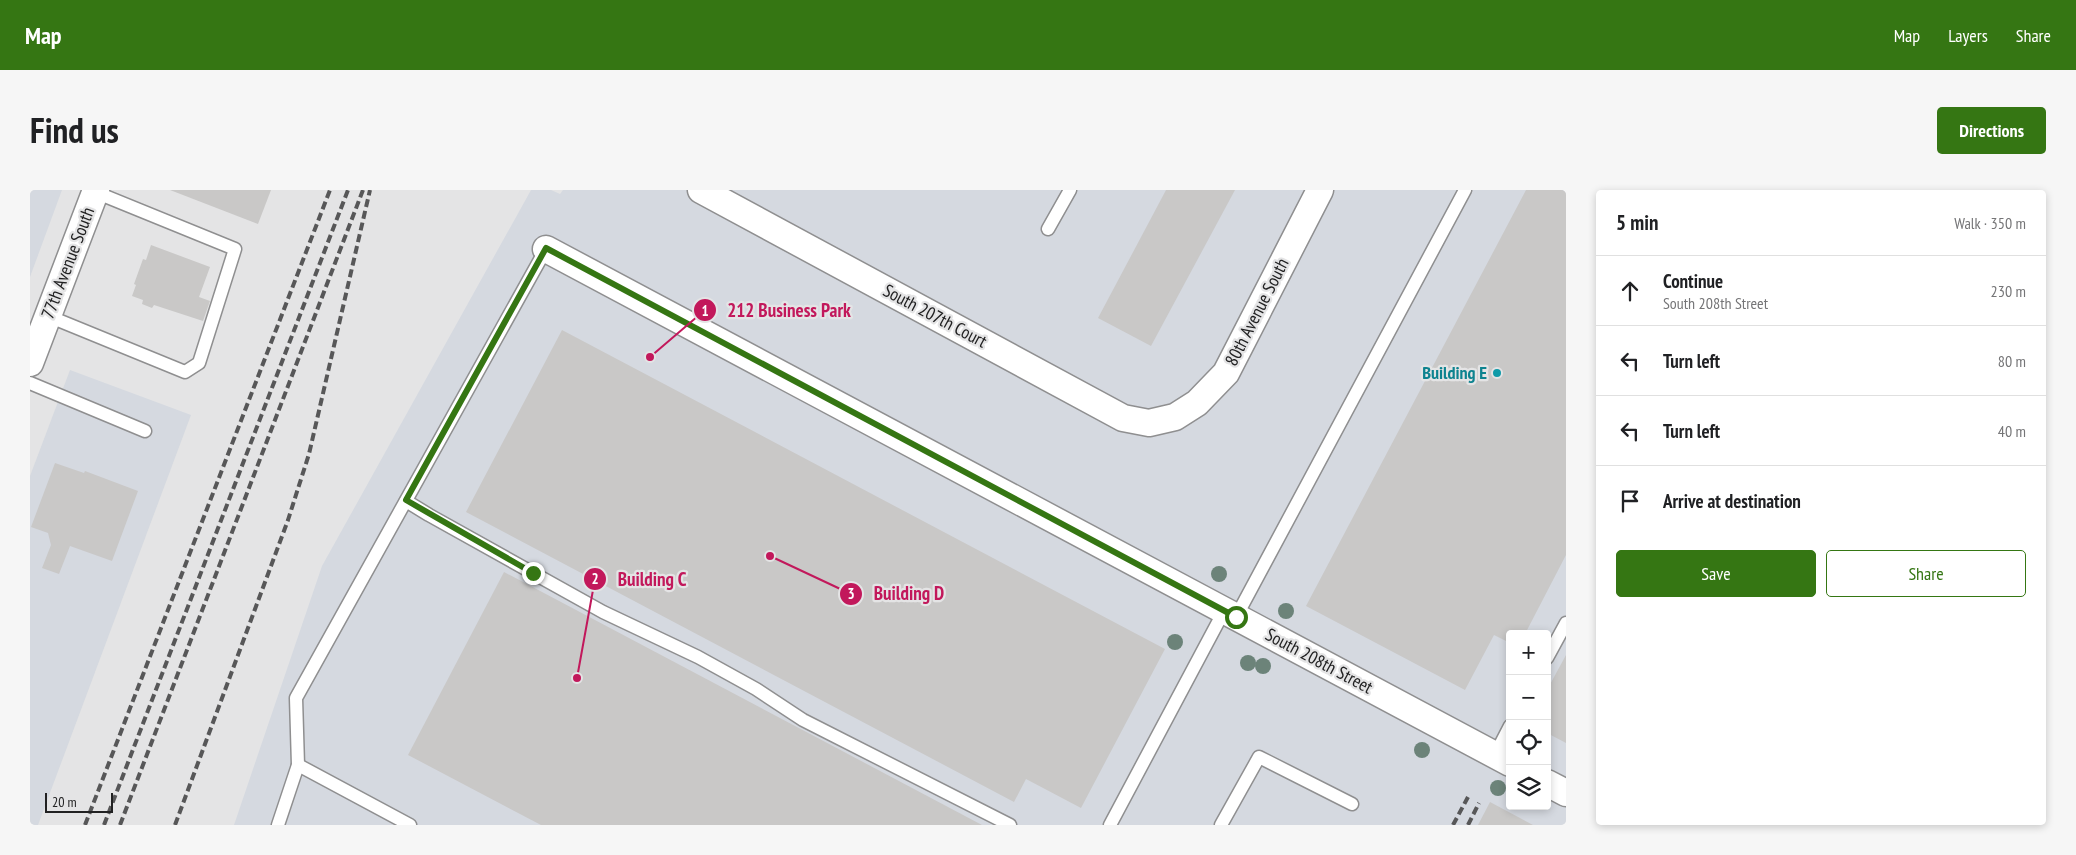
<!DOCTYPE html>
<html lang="en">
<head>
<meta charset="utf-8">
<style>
	:root { --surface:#fff; --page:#f6f6f6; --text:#202124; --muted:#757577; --line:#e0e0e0; --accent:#357613 }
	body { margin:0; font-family:"PT Sans Narrow",sans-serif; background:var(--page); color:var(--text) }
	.controls { position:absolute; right:15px; bottom:15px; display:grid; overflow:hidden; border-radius:5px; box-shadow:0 2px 8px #0003 }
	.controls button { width:45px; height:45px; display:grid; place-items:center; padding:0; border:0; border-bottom:1px solid var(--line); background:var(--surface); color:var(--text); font:25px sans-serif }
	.scale { position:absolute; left:15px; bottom:12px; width:68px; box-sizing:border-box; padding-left:5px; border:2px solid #212122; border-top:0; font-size:14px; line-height:18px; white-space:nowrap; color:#212122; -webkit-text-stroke:4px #e4e4e5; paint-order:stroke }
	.stop { position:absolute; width:15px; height:15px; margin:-11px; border:4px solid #357613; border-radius:50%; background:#fff }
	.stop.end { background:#357613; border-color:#fff; box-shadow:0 1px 5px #0008 }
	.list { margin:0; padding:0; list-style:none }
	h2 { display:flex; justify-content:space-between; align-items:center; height:65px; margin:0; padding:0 20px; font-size:21px }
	h2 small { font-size:16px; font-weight:400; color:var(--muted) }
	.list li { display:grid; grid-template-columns:32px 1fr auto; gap:15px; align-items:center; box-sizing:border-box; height:70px; padding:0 20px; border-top:1px solid var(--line) }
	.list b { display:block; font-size:19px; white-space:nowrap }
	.list p { margin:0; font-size:16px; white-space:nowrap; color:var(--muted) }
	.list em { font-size:16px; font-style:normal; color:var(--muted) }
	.actions { display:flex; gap:10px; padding:15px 20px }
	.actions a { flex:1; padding:11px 0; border:1px solid var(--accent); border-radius:5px; text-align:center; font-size:18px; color:var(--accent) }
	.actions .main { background:var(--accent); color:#fff }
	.icon { flex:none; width:28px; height:28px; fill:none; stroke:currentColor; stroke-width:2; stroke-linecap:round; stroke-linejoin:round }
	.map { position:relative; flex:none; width:1536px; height:635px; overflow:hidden; border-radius:5px }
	header { display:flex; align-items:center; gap:30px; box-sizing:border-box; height:70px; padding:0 25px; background:var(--accent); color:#fff }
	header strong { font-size:24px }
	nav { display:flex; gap:28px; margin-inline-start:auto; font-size:18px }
	.intro { display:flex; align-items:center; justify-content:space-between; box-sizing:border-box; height:120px; padding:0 30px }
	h1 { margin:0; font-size:35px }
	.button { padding:12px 22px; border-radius:5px; background:var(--accent); color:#fff; font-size:18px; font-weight:700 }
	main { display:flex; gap:30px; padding:0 30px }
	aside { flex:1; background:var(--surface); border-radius:5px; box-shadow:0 2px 8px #0003 }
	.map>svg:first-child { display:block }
	.built { fill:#d5d9e0; fill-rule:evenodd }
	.building { fill:#c9c8c7 }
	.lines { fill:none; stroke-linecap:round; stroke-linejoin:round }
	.lane-casing { stroke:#8f8f90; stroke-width:15 }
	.street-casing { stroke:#8f8f90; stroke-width:29 }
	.lane { stroke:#fff; stroke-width:12 }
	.street { stroke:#fff; stroke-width:26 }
	.rail { stroke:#575758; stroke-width:4; stroke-dasharray:8 4; stroke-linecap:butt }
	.tree { fill:#6c8379 }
	.route { stroke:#357613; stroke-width:6 }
	.culture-dot { fill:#0f9aa8; stroke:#e4e4e5; stroke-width:2 }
	.labels { text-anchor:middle; stroke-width:4.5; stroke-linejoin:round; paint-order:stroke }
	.street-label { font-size:18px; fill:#212122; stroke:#e4e4e5 }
	.culture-label { font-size:18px; font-weight:bold; fill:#0d838f; stroke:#e4e4e5; text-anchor:end }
	.leader { fill:none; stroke:#c2185b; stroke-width:2 }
	.callout-dot { fill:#c2185b; stroke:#e4e4e5; stroke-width:2 }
	.mark-label { font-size:15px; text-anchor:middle; font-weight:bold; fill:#fff }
	.callout-label { font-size:19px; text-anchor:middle; font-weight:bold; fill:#c2185b; stroke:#e4e4e5; stroke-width:4.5; stroke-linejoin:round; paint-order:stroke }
</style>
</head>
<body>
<header>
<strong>Map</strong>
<nav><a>Map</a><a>Layers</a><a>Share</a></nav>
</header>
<div class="intro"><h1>Find us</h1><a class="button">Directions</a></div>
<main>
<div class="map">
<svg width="1536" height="635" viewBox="0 0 1536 635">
	<rect width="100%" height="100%" fill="#e4e4e5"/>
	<g class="built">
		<polygon points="0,0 32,0 0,87"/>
		<path d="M501,0h20l9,4 3,-4h1003v635h-1332l88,-259zM1480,444h37v172h-37z"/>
		<polygon points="40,180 161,225 8,635 0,635 0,286"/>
	</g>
	<g class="building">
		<polygon points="140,0 241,0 228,34"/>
		<polygon points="1136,0 1205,0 1121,156 1068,128"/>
		<polygon points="1496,0 1536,0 1536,365 1495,444 1480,444 1480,453 1464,445 1435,500 1276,416"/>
		<polygon points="121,55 180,77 169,107 180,111 173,131 124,115 122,118 112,114 113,110 102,106 106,95 104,94 113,69 116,70"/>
		<polygon points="532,140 1135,459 1051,618 996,589 984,612 436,322"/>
		<polygon points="25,273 54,283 55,281 108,301 82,371 40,356 29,384 12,378 21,355 18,343 1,337"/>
		<polygon points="474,382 531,412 952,635 511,635 378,565"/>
		<polygon points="1536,465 1536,553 1517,543 1517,500"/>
		<polygon points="1460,612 1503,635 1448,635"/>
	</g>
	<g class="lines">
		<defs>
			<g id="lane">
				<polyline points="1018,39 1040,0"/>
				<polyline points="18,126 155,182 169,173 205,59 65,2"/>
				<polyline points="0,193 115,241"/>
				<polyline points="376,311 399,325 573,422 668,467 726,499 773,530 980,635"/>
				<polyline points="1206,427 1435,0"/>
				<polyline points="1517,468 1536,433"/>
				<polyline points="1465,565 1480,536"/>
				<polyline points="268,575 266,508 516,59"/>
				<polyline points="248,635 268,575 380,635"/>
				<polyline points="1080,635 1194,421"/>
				<polyline points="1191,635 1229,567 1322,614"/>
			</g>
			<g id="street">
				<polyline points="671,0 1093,228 1119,233 1145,227 1167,213 1196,183 1290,0"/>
				<polyline points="516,59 1480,573"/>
				<polyline points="0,173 66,0"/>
				<polyline points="1517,593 1536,603"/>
			</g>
		</defs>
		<use href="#lane" class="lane-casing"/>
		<use href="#street" class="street-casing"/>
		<use href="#lane" class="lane"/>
		<use href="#street" class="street"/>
		<g class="rail">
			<polyline points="55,635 300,0"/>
			<polyline points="74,635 318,0"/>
			<polyline points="90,635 333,0"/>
			<polyline points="145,635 258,330 279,264 340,0"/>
			<polyline points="1423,635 1438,607"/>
			<polyline points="1438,635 1449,613"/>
		</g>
	</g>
	<g class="tree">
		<circle cx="1189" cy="384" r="8"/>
		<circle cx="1256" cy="421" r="8"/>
		<circle cx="1145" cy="452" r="8"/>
		<circle cx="1218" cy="473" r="8"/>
		<circle cx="1233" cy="476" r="8"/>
		<circle cx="1392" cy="560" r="8"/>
		<circle cx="1468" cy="598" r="8"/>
	</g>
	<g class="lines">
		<polyline class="route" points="503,383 376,310 516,58 1206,427"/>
	</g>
	<circle class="culture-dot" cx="1467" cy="183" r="5"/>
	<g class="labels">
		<g class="street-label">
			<text transform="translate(38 73) rotate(-69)" y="6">77th Avenue South</text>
			<text transform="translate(1227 122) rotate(-63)" y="6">80th Avenue South</text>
			<text transform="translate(905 126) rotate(28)" y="6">South 207th Court</text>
			<text transform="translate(1289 471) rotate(28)" y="6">South 208th Street</text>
		</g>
		<g class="culture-label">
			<text x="1457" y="189">Building E</text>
		</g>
	</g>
	<path class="leader" d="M620 167L675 120M547 488L565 389M740 366L821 404"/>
	<g class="callout-dot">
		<circle cx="620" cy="167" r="5"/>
		<circle cx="547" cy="488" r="5"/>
		<circle cx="740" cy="366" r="5"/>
		<circle cx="675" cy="120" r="12"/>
		<circle cx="565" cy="389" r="12"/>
		<circle cx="821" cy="404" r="12"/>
	</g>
	<g class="mark-label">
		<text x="675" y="126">1</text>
		<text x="565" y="394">2</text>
		<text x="821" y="409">3</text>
	</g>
	<g class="callout-label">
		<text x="759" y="127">212 Business Park</text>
		<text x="622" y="396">Building C</text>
		<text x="879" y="410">Building D</text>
	</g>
</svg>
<div class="controls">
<button>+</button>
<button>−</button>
<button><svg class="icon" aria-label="locate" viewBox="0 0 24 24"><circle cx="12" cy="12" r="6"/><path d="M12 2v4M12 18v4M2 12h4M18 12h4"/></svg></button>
<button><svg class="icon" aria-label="layers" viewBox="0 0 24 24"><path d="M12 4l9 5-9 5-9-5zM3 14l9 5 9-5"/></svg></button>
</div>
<div class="scale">20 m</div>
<div class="stop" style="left:1206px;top:427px"></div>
<div class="stop end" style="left:503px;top:383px"></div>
</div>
<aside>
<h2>5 min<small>Walk · 350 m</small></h2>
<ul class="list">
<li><svg class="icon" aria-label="ahead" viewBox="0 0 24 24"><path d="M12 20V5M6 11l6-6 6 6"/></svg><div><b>Continue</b><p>South 208th Street</p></div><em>230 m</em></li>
<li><svg class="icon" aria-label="left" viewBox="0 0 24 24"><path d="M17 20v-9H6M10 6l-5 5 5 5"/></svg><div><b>Turn left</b></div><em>80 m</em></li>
<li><svg class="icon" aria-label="left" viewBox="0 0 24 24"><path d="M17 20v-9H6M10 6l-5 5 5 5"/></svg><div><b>Turn left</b></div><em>40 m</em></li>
<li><svg class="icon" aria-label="arrive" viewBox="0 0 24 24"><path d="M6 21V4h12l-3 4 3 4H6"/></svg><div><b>Arrive at destination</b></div></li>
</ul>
<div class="actions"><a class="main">Save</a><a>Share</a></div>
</aside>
</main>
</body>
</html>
